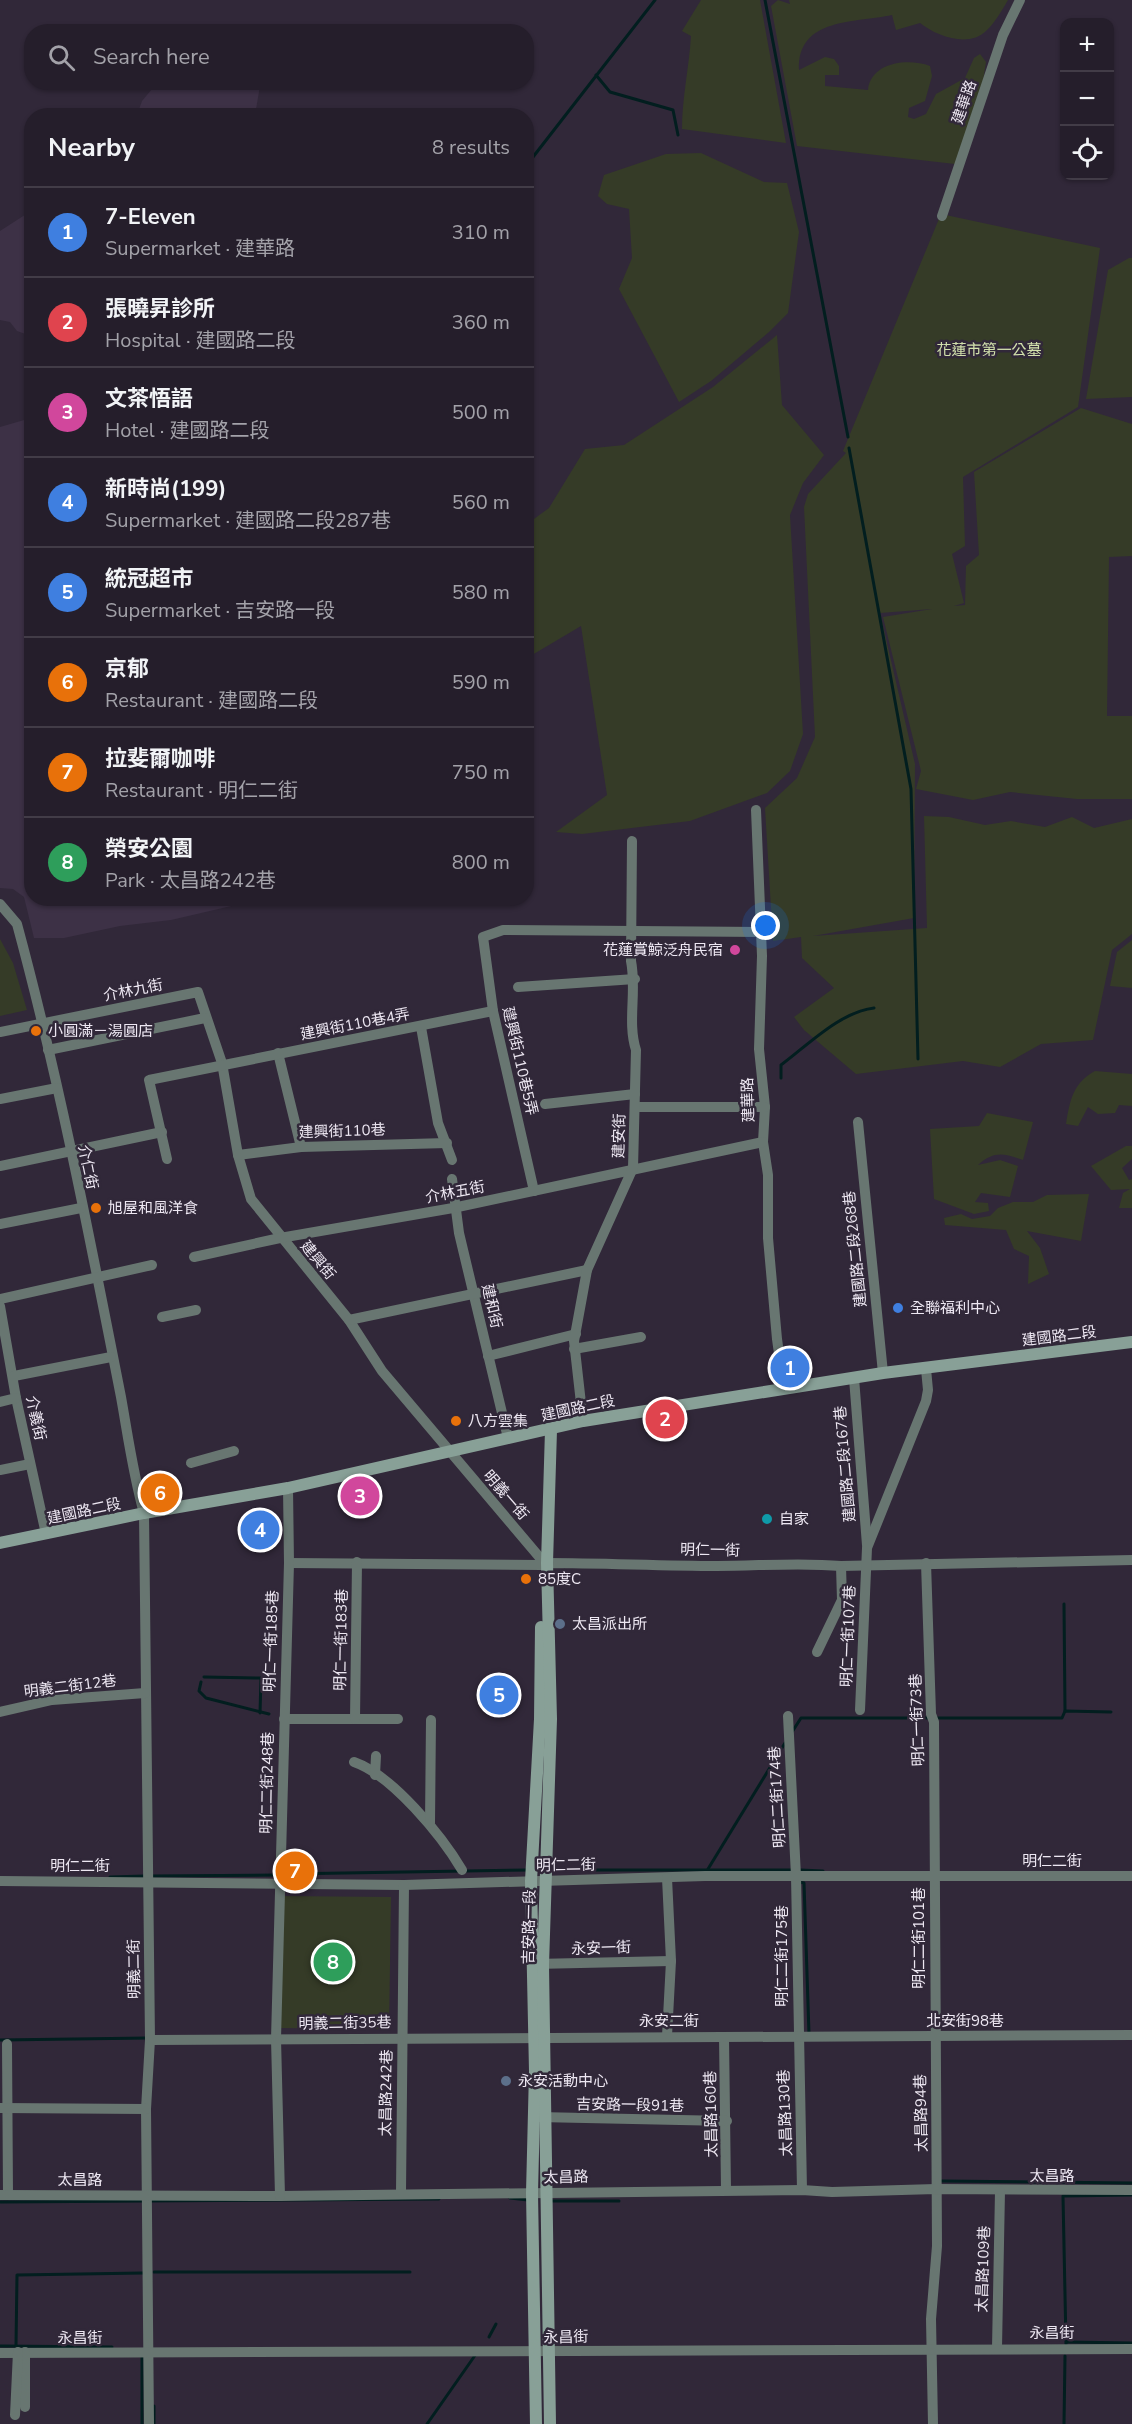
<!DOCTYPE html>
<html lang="en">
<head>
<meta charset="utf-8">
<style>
	:root { --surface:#251e2b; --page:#2d2733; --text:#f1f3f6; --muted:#a3a2a9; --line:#423c47; --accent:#c6a6f0 }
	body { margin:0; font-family:"Nunito Sans","Noto Sans TC",sans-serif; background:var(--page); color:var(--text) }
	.controls { position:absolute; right:18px; top:18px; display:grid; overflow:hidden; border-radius:12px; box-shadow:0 2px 4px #0004 }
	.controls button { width:54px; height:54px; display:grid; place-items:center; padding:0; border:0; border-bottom:2px solid var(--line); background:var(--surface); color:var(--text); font:30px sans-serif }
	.you { position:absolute; left:766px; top:926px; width:21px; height:21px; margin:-15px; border:4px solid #fff; border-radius:50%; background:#1a73e8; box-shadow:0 0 0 9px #1a73e833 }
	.badge { display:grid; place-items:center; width:39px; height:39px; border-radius:50%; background:var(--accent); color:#fff; font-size:20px; font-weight:700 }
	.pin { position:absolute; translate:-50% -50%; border:3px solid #fff; box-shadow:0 2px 6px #0006 }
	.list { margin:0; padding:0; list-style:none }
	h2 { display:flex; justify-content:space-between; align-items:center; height:78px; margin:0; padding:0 24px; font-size:26px }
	h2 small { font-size:20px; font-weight:400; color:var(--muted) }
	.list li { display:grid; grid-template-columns:39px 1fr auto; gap:18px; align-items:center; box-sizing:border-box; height:90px; padding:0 24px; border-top:2px solid var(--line) }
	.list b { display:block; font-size:22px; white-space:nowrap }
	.list p { margin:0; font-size:20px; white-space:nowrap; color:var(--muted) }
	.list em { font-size:20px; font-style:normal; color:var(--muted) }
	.icon { flex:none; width:33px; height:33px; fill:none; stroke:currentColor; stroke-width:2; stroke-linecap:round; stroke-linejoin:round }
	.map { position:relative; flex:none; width:1132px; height:2424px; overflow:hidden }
	.search { position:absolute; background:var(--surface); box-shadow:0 2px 4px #0004; left:24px; top:24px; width:510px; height:66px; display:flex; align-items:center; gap:15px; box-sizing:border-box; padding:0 21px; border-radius:24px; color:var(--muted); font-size:22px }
	.panel { position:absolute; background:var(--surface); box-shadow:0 2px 4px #0004; left:24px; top:108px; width:510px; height:798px; border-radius:24px }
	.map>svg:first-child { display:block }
	.built { fill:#3d3146 }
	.green { fill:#353b27 }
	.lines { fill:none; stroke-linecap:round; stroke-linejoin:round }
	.stream { stroke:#021e1f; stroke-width:3 }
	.street { stroke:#687671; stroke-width:10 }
	.secondary { stroke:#88a097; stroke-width:12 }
	.hotel-dot { fill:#d1479c; stroke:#312839; stroke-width:2 }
	.food-dot { fill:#e8710a; stroke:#312839; stroke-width:2 }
	.shop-dot { fill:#3f7fe0; stroke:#312839; stroke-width:2 }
	.culture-dot { fill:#0f9aa8; stroke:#312839; stroke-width:2 }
	.service-dot { fill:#5c6f8a; stroke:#312839; stroke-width:2 }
	.labels { text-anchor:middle; stroke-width:5; stroke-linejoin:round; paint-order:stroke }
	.street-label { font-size:15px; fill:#ede7f2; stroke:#312839 }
	.park-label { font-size:15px; fill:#d2e1ac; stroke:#312839 }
	.poi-label { font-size:15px; fill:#ede7f2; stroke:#312839; text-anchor:start }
</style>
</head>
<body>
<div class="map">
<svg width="1132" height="2424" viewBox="0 0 1132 2424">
	<rect width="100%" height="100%" fill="#312839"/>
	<g class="built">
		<polygon points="244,83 260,86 255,115 137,115 142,101 157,83"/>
		<polygon points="31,211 31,336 17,331 10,322 0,320 0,231"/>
		<polygon points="31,418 32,898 261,899 171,920 120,926 64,938 34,938 24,897 13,889 0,888 0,427"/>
	</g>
	<g class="green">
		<path d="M701,0h59l26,143 -104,-14c0,-31 7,-61 9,-93l-9,-5z"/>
		<path d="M778,0l12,4 -1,-4h219c-6,10 -13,23 -22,31 -17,17 -50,5 -66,-8l-24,7 -4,-15c-36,8 -95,2 -93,55l26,-13 9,2 5,7v9h-14v11l43,4c3,-28 40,-32 62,-24l2,10 -7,25 -16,7 -1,9 6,2 12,-5 10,-20 29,-16 9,-20 6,-4 6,8 -3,19 -28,83 -158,-18 -26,-140z"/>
		<polygon points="701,153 764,182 787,183 799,232 788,313 769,332 711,381 679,402 619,289 632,258 629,209 607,204 598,196 604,175 666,154"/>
		<polygon points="941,214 1100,248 1078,407 963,477 965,546 952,554 964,603 954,606 965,605 966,566 979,555 974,472 1081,408 1132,424 1132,556 1109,557 1107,716 1132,716 1132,799 1077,799 1010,792 973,800 916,789 921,771 883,617 932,609 880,613 915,764 914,918 813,936 927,928 924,816 949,817 985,825 1011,821 1045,827 1072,817 1094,828 1132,819 1132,934 1112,950 1093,1040 1041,1044 1000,1067 963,1061 856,1074 804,1030 794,1017 834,988 802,958 801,937 773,941 765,808 797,778 815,737 804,507 808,494 846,453 843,451"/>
		<polygon points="1129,258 1132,258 1132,397 1086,399 1108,270"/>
		<polygon points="777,335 782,405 824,455 803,483 790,515 803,734 790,771 767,793 690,821 582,834 556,832 607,795 581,626 527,658 527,524 549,508 585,449 624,445 713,387"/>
		<polygon points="0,939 13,963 27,1010 0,1016"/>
		<polygon points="1132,940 1132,988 1110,986 1117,952"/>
		<path d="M1095,1071l37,3v32l-13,-1 -4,8 -17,1 -10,-7 -10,19 -12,-2c4,-24 7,-41 29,-53z"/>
		<path d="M987,1113l46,9 -10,38c-20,-7 -29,-9 -45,5l22,-5 18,6 -8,31 -29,-4 -6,9 13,1 1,8 -15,3 -40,-15 -4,-70 49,-3z"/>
		<polygon points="1126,1146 1132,1146 1132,1159 1122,1168 1129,1180 1132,1179 1132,1208 1119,1208 1123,1193 1130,1189 1111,1190 1091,1166"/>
		<polygon points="1089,1194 1081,1241 1027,1231 1040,1248 1049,1274 1028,1284 1029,1256 1014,1249 1006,1230 945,1225 944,1218 961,1214 972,1219 990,1216 998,1208 1013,1202 1033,1202 1047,1195"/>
		<polygon points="278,1896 391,1897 389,2029 274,2028"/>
	</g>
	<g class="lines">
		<g class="stream">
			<polyline points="765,0 848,437"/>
			<polyline points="596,75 610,92 673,110 678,135"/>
			<polyline points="526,166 655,0"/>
			<polyline points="849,448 911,789 918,1059"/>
			<path d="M781,1078v-13c27,-20 59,-53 93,-57"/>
			<polyline points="1064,1604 1065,1711"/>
			<polyline points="204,1677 261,1678 260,1713"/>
			<polyline points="201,1682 199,1691 206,1698 269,1714"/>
			<polyline points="792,1732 801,1718 1062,1718 1065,1711 1111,1712"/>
			<polyline points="708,1869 785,1743"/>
			<polyline points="551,1870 793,1870"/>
			<polyline points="800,1870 823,1871"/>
			<polyline points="284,1874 529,1870"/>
			<polyline points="152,1876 277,1875"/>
			<polyline points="110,1877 145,1876"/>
			<polyline points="798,1882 804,1883 809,2034"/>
			<polyline points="0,2040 148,2038"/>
			<polyline points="940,2181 1132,2183"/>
			<polyline points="510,2198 528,2200"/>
			<polyline points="549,2201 619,2201"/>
			<polyline points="0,2202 439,2199"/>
			<polyline points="154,2272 410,2272"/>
			<polyline points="489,2337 496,2324"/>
			<polyline points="1067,2342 1132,2343"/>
			<polyline points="1066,2344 1063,2196 1132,2195"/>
			<polyline points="0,2346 112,2347"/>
			<polyline points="16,2346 17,2275 143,2273"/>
			<polyline points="154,2406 154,2424"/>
			<polyline points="142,2424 142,2357"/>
			<polyline points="427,2424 476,2354"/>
			<polyline points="1064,2424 1065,2356"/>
		</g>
		<g class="street">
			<polyline points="942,216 1003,35 1020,0"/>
			<polyline points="756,810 762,956 759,1049 765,1107 763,1142 768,1175 768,1238 777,1339 782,1375 788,1388"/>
			<path d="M0,904l17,20c42,155 73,315 104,473 7,39 12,77 23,116l6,527 -4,69 3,315"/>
			<polyline points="518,987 635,979"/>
			<polyline points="421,1027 438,1123 452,1160"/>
			<polyline points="0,1032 198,992 222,1063 238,1155 251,1199 349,1320 382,1371 541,1559"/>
			<polyline points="48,1050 205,1018"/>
			<polyline points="278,1053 301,1147"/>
			<polyline points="0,1099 57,1088"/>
			<polyline points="545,1104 635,1094"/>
			<polyline points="635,1107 765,1107"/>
			<polyline points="858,1122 883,1373"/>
			<polyline points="238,1155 301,1147 447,1143"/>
			<polyline points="167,1159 149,1080 493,1011"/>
			<polyline points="0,1166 162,1132"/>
			<polyline points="452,1179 459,1233 508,1438"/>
			<polyline points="534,1191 493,1011 483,937 503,930 762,932"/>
			<polyline points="0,1224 81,1208"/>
			<polyline points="194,1257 280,1238 453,1208 763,1142"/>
			<polyline points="0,1299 152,1265"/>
			<polyline points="0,1306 16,1398 46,1534"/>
			<polyline points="162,1317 196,1310"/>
			<polyline points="349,1320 587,1270"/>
			<polyline points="574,1349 641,1337"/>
			<polyline points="488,1356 576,1334"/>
			<polyline points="14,1376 111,1357"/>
			<polyline points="854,1378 867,1545"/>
			<polyline points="0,1402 16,1398"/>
			<path d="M583,1421l-9,-80 13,-71 46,-102 3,-118c-9,-28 1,-59 -5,-89l1,-120"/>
			<polyline points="191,1463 234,1451"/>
			<polyline points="0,1470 30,1464"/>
			<path d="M289,1563l253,2 5,-2c57,0 114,3 170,3 42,0 82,-4 124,0l291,-6"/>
			<polyline points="926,1563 931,1714 934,1722 937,2246 931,2319 933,2424"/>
			<polyline points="817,1652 842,1600 841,1566"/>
			<polyline points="860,1710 867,1548 926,1401 928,1390 926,1369"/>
			<polyline points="0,1712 52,1700 145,1693"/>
			<polyline points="788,1716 796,1876 802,2190"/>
			<polyline points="284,1719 398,1719"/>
			<polyline points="355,1719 357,1562"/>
			<path d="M354,1762c38,13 88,74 108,108"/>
			<polyline points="375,1775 376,1756"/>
			<polyline points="430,1823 431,1720"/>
			<polyline points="0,1881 404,1885 705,1876 1132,1876"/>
			<polyline points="535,1964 671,1961"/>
			<polyline points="667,2036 671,1961 667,1878"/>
			<polyline points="724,2037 726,2190"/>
			<polyline points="150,2040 1132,2035"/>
			<polyline points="7,2044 8,2195"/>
			<polyline points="0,2108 146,2109"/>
			<polyline points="538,2117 727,2121"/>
			<polyline points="401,2193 404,1885"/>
			<polyline points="0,2195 280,2196 802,2190 832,2192 936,2189 1132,2190"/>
			<polyline points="280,2196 276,2039 289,1563 288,1488"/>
			<polyline points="997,2348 1000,2191"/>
			<polyline points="0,2353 1132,2349"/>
			<polyline points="25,2407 25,2352"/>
			<polyline points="15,2415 18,2352"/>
		</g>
		<g class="secondary">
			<polyline points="0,1543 144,1513 288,1488 583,1421 883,1373 1132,1342"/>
			<polyline points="536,2424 532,2193 535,2071 531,1881 540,1719 541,1627"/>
			<polyline points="550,2424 543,1965 551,1719 547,1563 551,1430"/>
		</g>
	</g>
	<circle class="hotel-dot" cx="735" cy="950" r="6"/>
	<g class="food-dot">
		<circle cx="36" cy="1031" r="6"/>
		<circle cx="96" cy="1208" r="6"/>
		<circle cx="456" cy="1421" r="6"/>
		<circle cx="526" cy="1579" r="6"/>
	</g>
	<circle class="shop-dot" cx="898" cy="1308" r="6"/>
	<circle class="culture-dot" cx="767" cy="1519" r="6"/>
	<g class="service-dot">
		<circle cx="560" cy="1624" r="6"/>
		<circle cx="506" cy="2081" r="6"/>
	</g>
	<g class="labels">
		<g class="street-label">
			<text transform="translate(964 102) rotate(-71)" y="5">建華路</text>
			<text transform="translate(133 990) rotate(-11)" y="5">介林九街</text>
			<text transform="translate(355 1024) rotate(-11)" y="5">建興街110巷4弄</text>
			<text transform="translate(520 1061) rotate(77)" y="5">建興街110巷5弄</text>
			<text transform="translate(748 1100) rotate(-92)" y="5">建華路</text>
			<text transform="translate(342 1131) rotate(-2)" y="5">建興街110巷</text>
			<text transform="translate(619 1136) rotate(-89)" y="5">建安街</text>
			<text transform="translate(88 1167) rotate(78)" y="5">介仁街</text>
			<text transform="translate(455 1192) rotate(-11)" y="5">介林五街</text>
			<text transform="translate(855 1249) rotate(-96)" y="5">建國路二段268巷</text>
			<text transform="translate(318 1260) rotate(50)" y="5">建興街</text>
			<text transform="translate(492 1306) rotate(77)" y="5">建和街</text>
			<text transform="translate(1059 1336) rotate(-7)" y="5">建國路二段</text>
			<text transform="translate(578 1408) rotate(-12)" y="5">建國路二段</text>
			<text transform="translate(36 1418) rotate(78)" y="5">介義街</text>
			<text transform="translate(845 1464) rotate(-95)" y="5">建國路二段167巷</text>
			<text transform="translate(506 1495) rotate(49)" y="5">明義一街</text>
			<text transform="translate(84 1511) rotate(-12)" y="5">建國路二段</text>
			<text transform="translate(710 1550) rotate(1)" y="5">明仁一街</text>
			<text transform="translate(848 1636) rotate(-88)" y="5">明仁一街107巷</text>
			<text transform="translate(341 1640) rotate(-89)" y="5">明仁一街183巷</text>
			<text transform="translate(271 1641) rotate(-88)" y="5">明仁一街185巷</text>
			<text transform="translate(70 1686) rotate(-7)" y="5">明義二街12巷</text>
			<text transform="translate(917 1720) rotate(-92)" y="5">明仁一街73巷</text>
			<text transform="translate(267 1783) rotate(-89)" y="5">明仁二街248巷</text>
			<text transform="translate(777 1797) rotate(-93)" y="5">明仁二街174巷</text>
			<text x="1052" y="1866">明仁二街</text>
			<text transform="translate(566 1865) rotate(-1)" y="5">明仁二街</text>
			<text x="80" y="1871">明仁二街</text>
			<text transform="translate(529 1927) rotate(-89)" y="5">吉安路一段</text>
			<text transform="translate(919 1938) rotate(-90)" y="5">明仁二街101巷</text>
			<text transform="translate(601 1948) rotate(-2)" y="5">永安一街</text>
			<text transform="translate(782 1956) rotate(-90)" y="5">明仁二街175巷</text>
			<text transform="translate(134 1969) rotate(-91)" y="5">明義二街</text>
			<text x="669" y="2026">永安二街</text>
			<text x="965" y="2026">北安街98巷</text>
			<text transform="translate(345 2023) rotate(-1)" y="5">明義二街35巷</text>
			<text transform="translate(386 2093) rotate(-89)" y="5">太昌路242巷</text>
			<text transform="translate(630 2105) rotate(1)" y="5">吉安路一段91巷</text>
			<text transform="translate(785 2113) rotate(-92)" y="5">太昌路130巷</text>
			<text transform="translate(921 2113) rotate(-91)" y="5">太昌路94巷</text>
			<text transform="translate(711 2114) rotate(-91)" y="5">太昌路160巷</text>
			<text x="1052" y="2181">太昌路</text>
			<text transform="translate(566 2177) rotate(-1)" y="5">太昌路</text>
			<text x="80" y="2185">太昌路</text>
			<text transform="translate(983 2269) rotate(-88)" y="5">太昌路109巷</text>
			<text x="1052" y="2338">永昌街</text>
			<text transform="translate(566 2337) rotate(-1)" y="5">永昌街</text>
			<text x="80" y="2343">永昌街</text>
		</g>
		<g class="park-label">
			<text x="989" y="355">花蓮市第一公墓</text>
		</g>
		<g class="poi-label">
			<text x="723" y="955" text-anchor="end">花蓮賞鯨泛舟民宿</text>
			<text x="48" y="1036">小圓滿－湯圓店</text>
			<text x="108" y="1213">旭屋和風洋食</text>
			<text x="910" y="1313">全聯福利中心</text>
			<text x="468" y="1426">八方雲集</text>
			<text x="779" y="1524">自家</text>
			<text x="538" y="1584">85度C</text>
			<text x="572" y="1629">太昌派出所</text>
			<text x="518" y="2086">永安活動中心</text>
		</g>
	</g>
</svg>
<div class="controls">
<button>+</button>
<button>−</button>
<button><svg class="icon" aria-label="locate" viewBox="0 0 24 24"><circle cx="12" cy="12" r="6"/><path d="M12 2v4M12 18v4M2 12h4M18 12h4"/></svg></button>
</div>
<div class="you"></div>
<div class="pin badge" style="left:790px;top:1368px;background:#3f7fe0">1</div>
<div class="pin badge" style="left:665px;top:1419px;background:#e0444e">2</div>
<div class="pin badge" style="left:360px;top:1496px;background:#d1479c">3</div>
<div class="pin badge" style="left:260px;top:1530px;background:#3f7fe0">4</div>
<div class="pin badge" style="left:499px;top:1695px;background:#3f7fe0">5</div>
<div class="pin badge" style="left:160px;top:1493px;background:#e8710a">6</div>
<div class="pin badge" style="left:295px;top:1871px;background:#e8710a">7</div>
<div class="pin badge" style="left:333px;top:1962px;background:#2e9e5b">8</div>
<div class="search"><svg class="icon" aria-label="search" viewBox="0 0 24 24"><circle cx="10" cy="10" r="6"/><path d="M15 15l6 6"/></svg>Search here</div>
<section class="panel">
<h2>Nearby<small>8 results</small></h2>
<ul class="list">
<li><span class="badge" style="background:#3f7fe0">1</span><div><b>7-Eleven</b><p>Supermarket · 建華路</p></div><em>310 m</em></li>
<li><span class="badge" style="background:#e0444e">2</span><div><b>張曉昇診所</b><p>Hospital · 建國路二段</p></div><em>360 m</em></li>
<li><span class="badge" style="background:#d1479c">3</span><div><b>文茶悟語</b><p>Hotel · 建國路二段</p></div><em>500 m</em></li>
<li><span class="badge" style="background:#3f7fe0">4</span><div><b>新時尚(199)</b><p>Supermarket · 建國路二段287巷</p></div><em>560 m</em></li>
<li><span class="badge" style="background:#3f7fe0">5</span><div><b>統冠超市</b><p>Supermarket · 吉安路一段</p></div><em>580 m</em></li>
<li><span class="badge" style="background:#e8710a">6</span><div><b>京郁</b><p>Restaurant · 建國路二段</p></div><em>590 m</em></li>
<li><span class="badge" style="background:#e8710a">7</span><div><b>拉斐爾咖啡</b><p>Restaurant · 明仁二街</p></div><em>750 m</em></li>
<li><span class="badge" style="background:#2e9e5b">8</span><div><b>榮安公園</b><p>Park · 太昌路242巷</p></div><em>800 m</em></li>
</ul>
</section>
</div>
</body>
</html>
